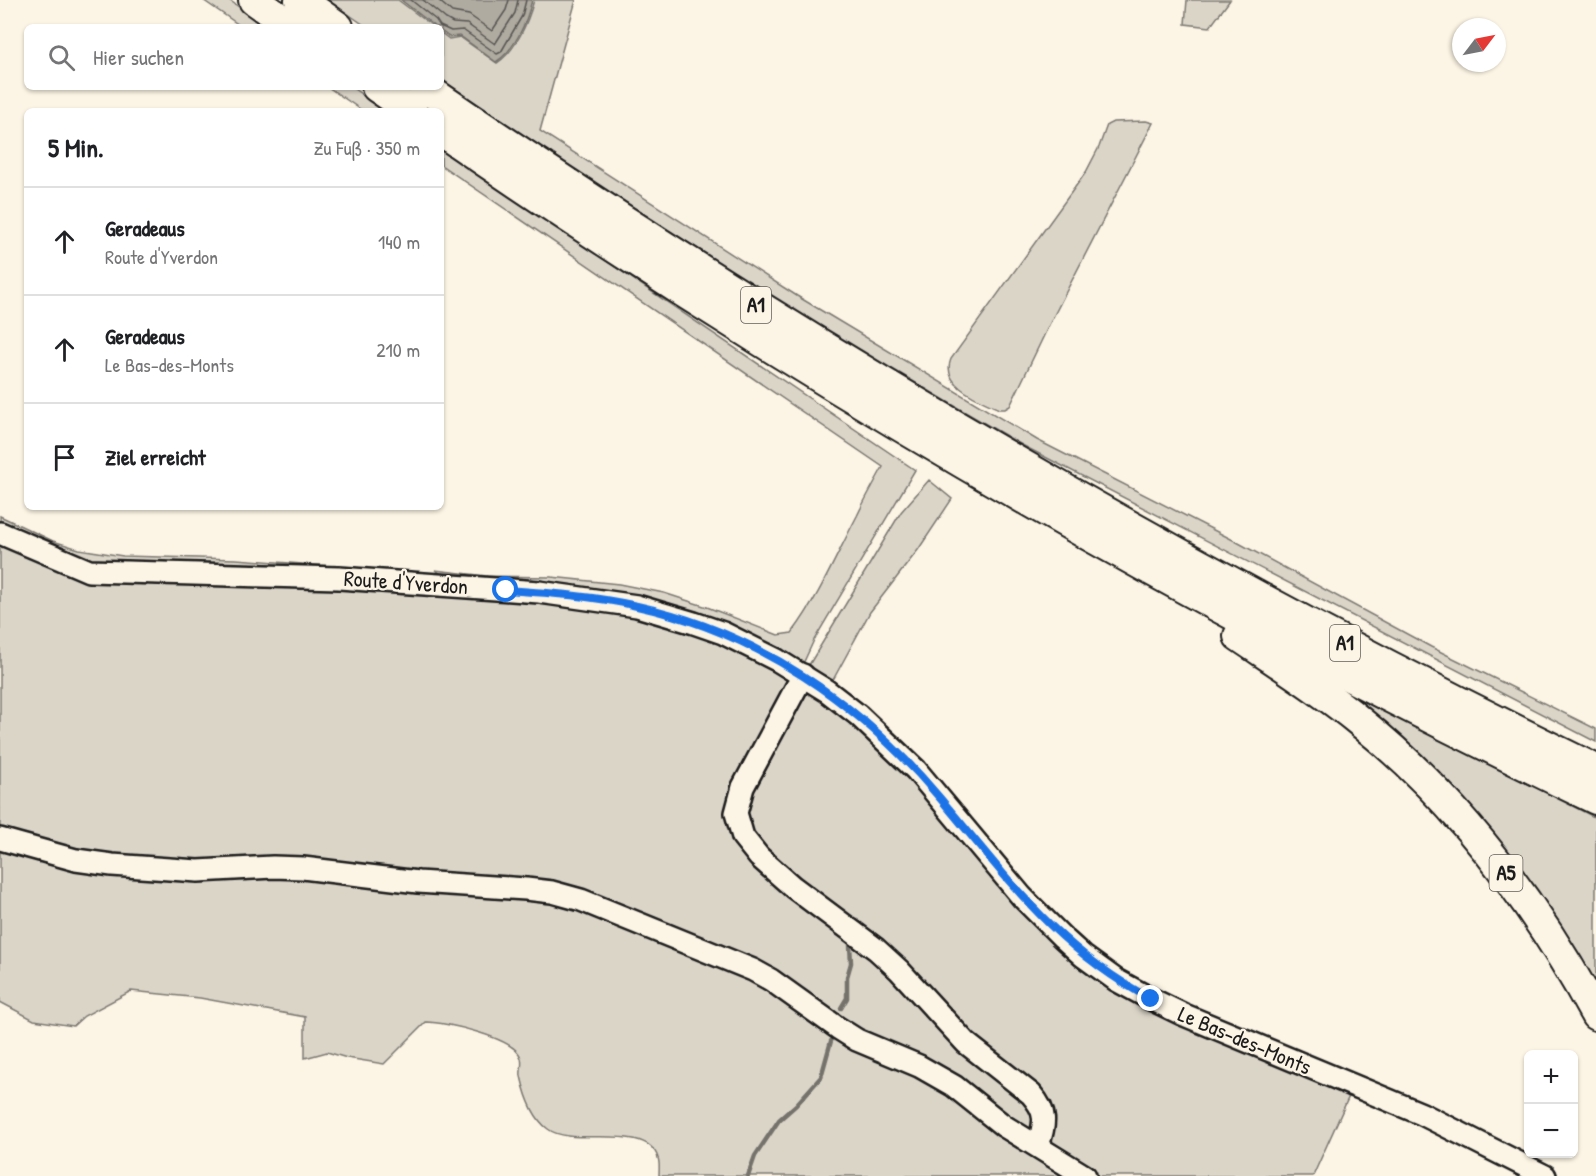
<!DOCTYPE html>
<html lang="de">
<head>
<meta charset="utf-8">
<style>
	:root { --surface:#fff; --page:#f2f2f2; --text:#202124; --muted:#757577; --line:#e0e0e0 }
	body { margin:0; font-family:"Patrick Hand",sans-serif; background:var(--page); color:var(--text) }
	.controls { position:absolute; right:18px; bottom:18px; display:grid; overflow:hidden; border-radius:9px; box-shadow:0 2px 4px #0004 }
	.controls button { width:54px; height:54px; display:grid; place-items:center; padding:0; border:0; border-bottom:2px solid var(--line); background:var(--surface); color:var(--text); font:30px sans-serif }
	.compass { position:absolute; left:1452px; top:18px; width:54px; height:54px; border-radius:50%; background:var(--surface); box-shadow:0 2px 4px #0004; rotate:58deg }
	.stop { position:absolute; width:18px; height:18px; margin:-14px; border:4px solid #1a73e8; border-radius:50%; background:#fff }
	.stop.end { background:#1a73e8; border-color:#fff; box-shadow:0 2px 6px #0008 }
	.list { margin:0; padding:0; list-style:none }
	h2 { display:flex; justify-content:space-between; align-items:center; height:78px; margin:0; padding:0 24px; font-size:26px }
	h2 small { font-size:20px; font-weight:400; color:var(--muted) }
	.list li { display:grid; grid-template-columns:39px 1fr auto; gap:18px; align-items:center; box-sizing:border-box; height:108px; padding:0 24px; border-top:2px solid var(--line) }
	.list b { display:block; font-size:22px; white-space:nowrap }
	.list p { margin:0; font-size:20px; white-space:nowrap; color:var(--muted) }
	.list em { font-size:20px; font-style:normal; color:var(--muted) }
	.icon { flex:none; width:33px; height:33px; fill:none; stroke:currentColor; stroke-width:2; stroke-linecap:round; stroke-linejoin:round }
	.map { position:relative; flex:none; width:1596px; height:1176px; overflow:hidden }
	.search { position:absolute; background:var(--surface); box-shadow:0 2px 4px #0004; left:24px; top:24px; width:420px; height:66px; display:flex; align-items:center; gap:15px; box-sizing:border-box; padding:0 21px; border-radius:9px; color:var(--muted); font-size:22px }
	.panel { position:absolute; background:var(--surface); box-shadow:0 2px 4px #0004; left:24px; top:108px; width:420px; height:402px; border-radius:9px }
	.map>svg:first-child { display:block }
	.green { fill:#dbd5c8; stroke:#7c7872; stroke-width:1.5 }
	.water { fill:#b0aba1; stroke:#75726c; stroke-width:1.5 }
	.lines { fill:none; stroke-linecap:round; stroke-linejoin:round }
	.shore { stroke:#575551; stroke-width:1.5 }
	.stream { stroke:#75726c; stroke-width:4.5 }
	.tertiary-casing { stroke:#1c1c1c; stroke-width:26 }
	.motorway-casing { stroke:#1c1c1c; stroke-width:34 }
	.tertiary { stroke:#fcf5e5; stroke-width:21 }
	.motorway { stroke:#fcf5e5; stroke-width:30 }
	.route { stroke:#1a73e8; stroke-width:8 }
	.labels { text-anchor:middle; stroke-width:4.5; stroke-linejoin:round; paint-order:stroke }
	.shield { fill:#fcf5e5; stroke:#5f5d58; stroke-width:1.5 }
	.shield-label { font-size:21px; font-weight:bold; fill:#1c1c1c }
	.street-label { font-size:22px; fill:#1c1c1c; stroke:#fcf5e5 }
</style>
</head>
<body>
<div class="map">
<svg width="1596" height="1176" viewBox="0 0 1596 1176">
	<rect width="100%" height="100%" fill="#fcf5e5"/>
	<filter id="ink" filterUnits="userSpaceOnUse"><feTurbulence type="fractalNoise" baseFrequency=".0167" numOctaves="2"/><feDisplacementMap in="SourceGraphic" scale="12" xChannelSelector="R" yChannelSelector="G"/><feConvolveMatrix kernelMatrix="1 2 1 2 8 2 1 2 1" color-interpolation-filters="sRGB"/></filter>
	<g filter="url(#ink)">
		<g class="green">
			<polygon points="203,0 229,0 267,27 242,27"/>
			<polygon points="328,0 398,0 434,27 367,27"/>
			<path d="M534,0h42l-36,131 257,165 240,144 198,101 196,106 165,82v13l-574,-297c-199,-114 -392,-237 -581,-366v-46l8,6 11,-2 37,26c19,-12 31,-41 37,-63z"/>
			<polygon points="1187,0 1230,0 1210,27 1185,24"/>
			<polygon points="328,87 351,87 386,111 363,111"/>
			<path d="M1146,121l7,2 -104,202 -39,81 -5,3h-6c-19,-9 -59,-23 -48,-50l135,-187 13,-25 8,-22 6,-3z"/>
			<path d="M441,149l474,321 -101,170 -12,26 -53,-27 -303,-62 -11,-7 52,6 64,1 68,7 45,9 43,14 71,28 14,-2c27,-36 44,-77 65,-117 8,-17 17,-33 26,-49l-442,-302z"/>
			<path d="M929,480l23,19 -34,51 -48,62 -43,79 256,265 271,129 -41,91h-654c0,-6 1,-13 -1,-18 -11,-37 -86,-10 -110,-29 -15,-11 -23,-35 -27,-53 -1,-6 2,-12 0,-18 -5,-20 -76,-36 -95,-36l-42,42 -37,-6 -20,-6 -22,6v-41l-105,-19 -69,-7 -47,25 -11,10 -39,-6 -34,-18v-466l89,38 548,32 166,69 98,-163z"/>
			<polygon points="0,516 53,541 79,549 123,556 236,559 395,571 413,574 89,568 0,530"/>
			<polygon points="1345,691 1596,818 1596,998 1341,696"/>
		</g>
		<path class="water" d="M401,0h131c-5,22 -17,50 -36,62l-36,-26 -11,1 -8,-6v-4h-5z"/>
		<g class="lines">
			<g class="shore">
				<polyline points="411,0 436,20 440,26 451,31 463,30 497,54 501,52 522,16 526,0"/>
				<polyline points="423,0 446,19 453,23 467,24 495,44 515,13 518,0"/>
				<polyline points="438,0 452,12 469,15 492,31 506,10 509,0"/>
			</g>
			<g class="stream">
				<polyline points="841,1008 847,998 847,977 851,963 850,945"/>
				<polyline points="748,1176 755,1156 779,1120 796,1105 821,1077 831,1041"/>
			</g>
			<defs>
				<g id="tertiary">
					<polyline points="0,533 89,571 339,578 539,592 637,606 694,623 723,633 777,660 827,691 858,715 916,770 1022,897 1062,937 1083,956 1116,980 1151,999 1182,1014 1422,1114 1545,1176"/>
					<path d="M803,675l-60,112 -7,26 7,24 16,20 34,30 83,62 23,21 67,73 65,51c17,19 14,29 7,52"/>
					<polyline points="0,839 76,860 112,865 198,871 273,867 303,868 418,882 526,889 552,892 581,900 753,970 771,980 838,1028 857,1040 919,1066 954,1086 1004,1126 1085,1176"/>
				</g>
				<g id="motorway">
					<polyline points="254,0 292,27"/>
					<polyline points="300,0 338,27"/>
					<polyline points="377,87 412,111"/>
					<path d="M424,87c373,256 765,485 1172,683"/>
					<path d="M441,131c366,252 754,476 1155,668"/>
					<path d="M1239,636c40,27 81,53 119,84 100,80 177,183 238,295"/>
				</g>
			</defs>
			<use href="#tertiary" class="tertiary-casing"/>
			<use href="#motorway" class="motorway-casing"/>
			<use href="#tertiary" class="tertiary"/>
			<use href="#motorway" class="motorway"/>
		</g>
	</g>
	<g class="lines" filter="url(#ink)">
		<path class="route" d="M506,590c44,3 88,6 131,16 120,26 224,98 302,191 69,81 115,150 212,202"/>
	</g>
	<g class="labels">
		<g class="shield">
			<rect x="741" y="287" width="30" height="36" rx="4.5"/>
			<rect x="1330" y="625" width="30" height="36" rx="4.5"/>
			<rect x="1489.5" y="855" width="33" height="36" rx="4.5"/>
		</g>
		<g class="shield-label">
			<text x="756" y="312">A1</text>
			<text x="1345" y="650">A1</text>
			<text x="1506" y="880">A5</text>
		</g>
		<g class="street-label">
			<text transform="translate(406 582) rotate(4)" y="8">Route d'Yverdon</text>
			<text transform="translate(1245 1040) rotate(23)" y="8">Le Bas-des-Monts</text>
		</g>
	</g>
</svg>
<div class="controls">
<button>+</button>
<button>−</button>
</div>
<svg class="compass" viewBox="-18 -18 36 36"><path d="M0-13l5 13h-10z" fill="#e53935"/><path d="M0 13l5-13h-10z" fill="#757577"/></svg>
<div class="stop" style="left:506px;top:590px"></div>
<div class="stop end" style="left:1151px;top:999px"></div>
<div class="search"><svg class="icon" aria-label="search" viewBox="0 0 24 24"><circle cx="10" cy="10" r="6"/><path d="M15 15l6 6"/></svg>Hier suchen</div>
<section class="panel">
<h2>5 Min.<small>Zu Fuß · 350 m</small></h2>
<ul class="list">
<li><svg class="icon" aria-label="ahead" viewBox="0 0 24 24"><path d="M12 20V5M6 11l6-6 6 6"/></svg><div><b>Geradeaus</b><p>Route d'Yverdon</p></div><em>140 m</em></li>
<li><svg class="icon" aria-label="ahead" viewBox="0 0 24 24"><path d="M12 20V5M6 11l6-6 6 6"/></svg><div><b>Geradeaus</b><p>Le Bas-des-Monts</p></div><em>210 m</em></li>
<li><svg class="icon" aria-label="arrive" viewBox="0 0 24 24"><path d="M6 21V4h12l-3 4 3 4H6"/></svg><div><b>Ziel erreicht</b></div></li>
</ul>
</section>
</div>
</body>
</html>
